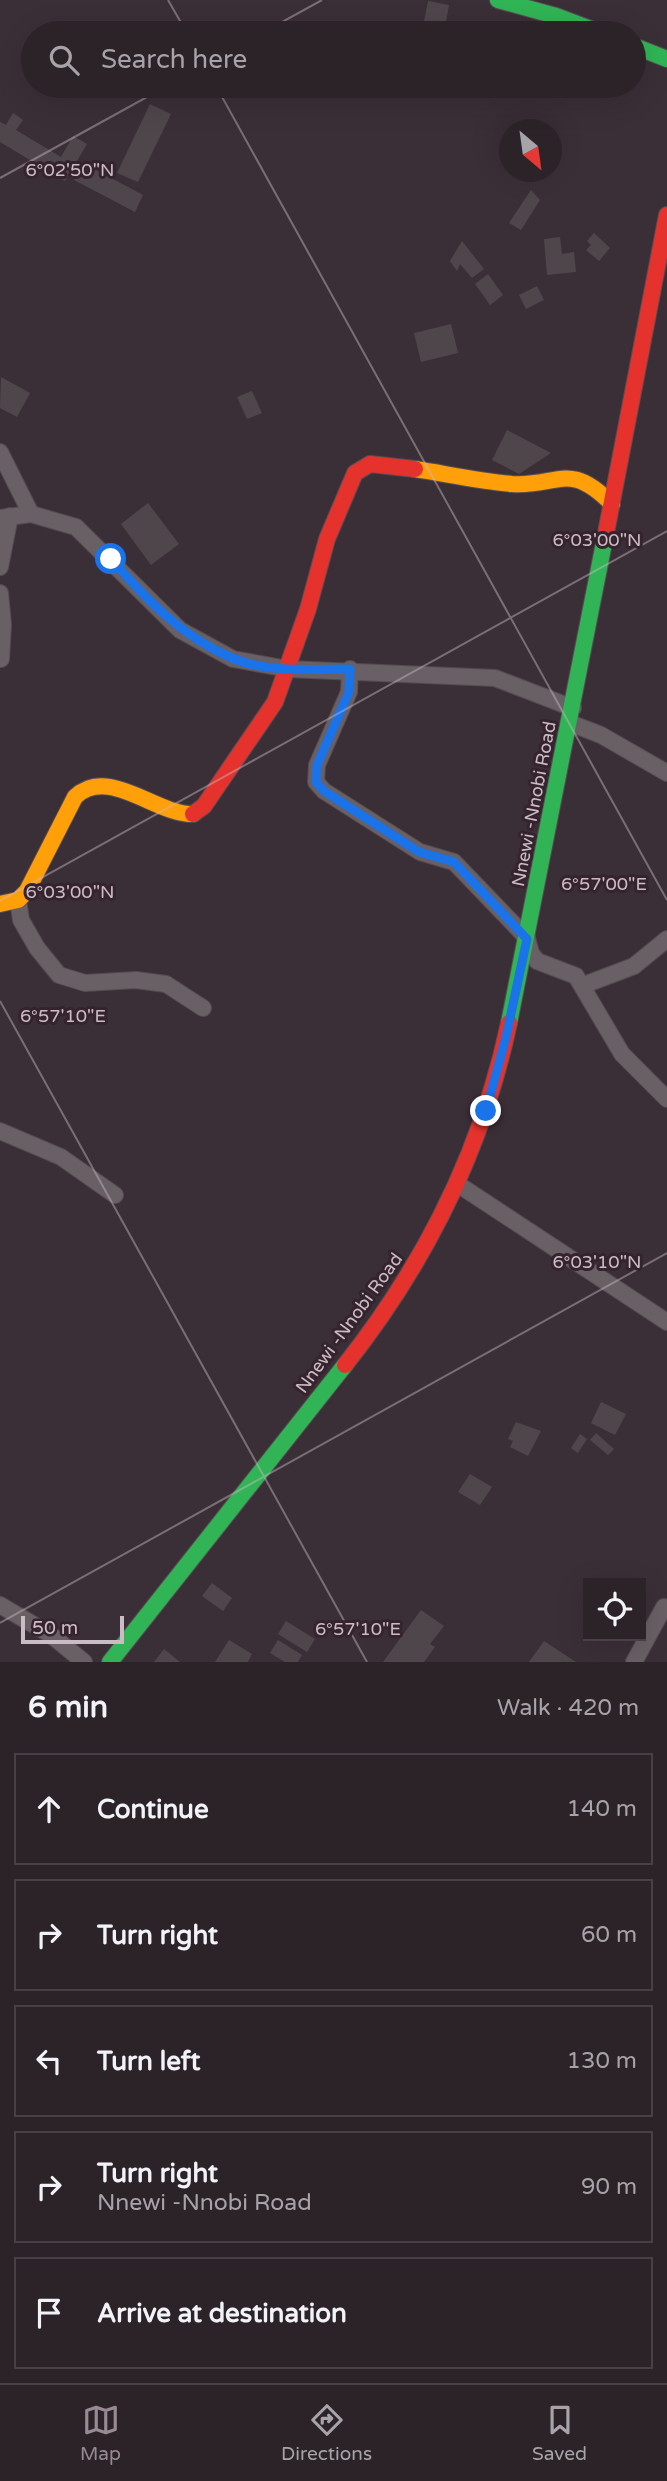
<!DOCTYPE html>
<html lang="en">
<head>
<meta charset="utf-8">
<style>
	:root { --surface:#2c2329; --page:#342b31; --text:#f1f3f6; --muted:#a6a4a8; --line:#484046; --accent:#988a93 }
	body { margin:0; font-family:"Varela Round",sans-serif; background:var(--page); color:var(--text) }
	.controls { position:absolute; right:21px; bottom:21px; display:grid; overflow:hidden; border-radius:0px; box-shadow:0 7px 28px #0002 }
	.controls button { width:63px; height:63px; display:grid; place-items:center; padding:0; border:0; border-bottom:2px solid var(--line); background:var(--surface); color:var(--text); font:35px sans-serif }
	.compass { position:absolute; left:499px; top:119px; width:63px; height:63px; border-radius:50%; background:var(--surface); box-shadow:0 7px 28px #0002; rotate:151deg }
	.scale { position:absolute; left:21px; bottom:18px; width:103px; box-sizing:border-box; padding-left:7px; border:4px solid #cabbc4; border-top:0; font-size:19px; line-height:24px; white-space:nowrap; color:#cabbc4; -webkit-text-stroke:5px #35232e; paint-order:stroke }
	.stop { position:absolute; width:21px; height:21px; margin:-16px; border:5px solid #1a73e8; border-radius:50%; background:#fff }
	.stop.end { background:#1a73e8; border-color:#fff; box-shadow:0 2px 7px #0008 }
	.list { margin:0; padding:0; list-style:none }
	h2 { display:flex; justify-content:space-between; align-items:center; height:91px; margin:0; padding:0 28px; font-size:30px }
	h2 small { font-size:23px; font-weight:400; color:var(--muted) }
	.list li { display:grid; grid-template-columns:46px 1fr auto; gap:21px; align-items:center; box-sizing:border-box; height:112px; margin:0 14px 14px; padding:0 14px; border:2px solid var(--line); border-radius:0px }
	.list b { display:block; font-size:26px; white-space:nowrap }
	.list p { margin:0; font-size:23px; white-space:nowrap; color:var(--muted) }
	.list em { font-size:23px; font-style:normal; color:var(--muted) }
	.icon { flex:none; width:38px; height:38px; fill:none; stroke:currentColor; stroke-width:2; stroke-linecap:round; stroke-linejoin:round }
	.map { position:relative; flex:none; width:667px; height:1662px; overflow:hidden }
	.search { position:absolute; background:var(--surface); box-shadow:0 7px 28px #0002; left:21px; right:21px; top:21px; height:77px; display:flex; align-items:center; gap:18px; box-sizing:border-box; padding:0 24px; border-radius:38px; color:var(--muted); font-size:26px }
	.sheet { height:721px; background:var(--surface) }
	nav { display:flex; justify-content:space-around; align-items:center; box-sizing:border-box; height:98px; border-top:2px solid var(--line); background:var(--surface); font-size:19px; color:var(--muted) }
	nav a { display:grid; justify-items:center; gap:4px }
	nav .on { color:var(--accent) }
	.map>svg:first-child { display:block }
	.building { fill:#4f464c }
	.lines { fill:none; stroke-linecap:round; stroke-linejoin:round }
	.street-casing { stroke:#544b51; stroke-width:18 }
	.fast-casing { stroke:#574d54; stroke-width:18 }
	.slow-casing { stroke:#574d54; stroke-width:18 }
	.jam-casing { stroke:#574d54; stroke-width:18 }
	.street { stroke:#686065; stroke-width:16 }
	.fast { stroke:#30b455; stroke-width:16 }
	.slow { stroke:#ff9f0a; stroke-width:16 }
	.jam { stroke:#e5322d; stroke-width:16 }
	.route { stroke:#1a73e8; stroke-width:9 }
	.ticks { fill:none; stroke:#cabbc4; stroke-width:2; stroke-opacity:0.45 }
	.labels { text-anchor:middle; stroke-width:6; stroke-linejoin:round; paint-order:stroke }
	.street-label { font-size:18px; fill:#cabbc4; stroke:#35232e }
	.ticks-label { font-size:18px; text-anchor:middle; fill:#cabbc4; stroke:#35232e; stroke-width:6; stroke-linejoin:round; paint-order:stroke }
</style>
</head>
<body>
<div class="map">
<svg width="667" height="1662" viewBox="0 0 667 1662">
	<rect width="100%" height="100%" fill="#3b2f37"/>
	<g class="building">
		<polygon points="428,1 449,5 444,33 422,32"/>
		<polygon points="150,104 171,114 138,182 117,173"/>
		<polygon points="13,113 23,120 16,130 61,157 73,136 87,144 65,181 0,142 0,122 6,125"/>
		<polygon points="83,163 143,195 135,212 74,180"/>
		<polygon points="531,190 540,200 521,230 509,223"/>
		<polygon points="594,233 610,248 599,261 586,250 591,245 587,241"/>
		<polygon points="560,237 562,254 574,252 576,272 547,275 544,239"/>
		<polygon points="462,241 484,269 472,278 460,264 457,271 450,261"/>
		<polygon points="488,274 503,295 490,305 475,284"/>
		<polygon points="537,286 544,300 526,309 519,295"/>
		<polygon points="451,324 458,353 421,362 414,333"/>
		<polygon points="1,377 30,393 17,417 0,408"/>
		<polygon points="252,391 262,413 247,419 237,397"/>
		<polygon points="507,430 551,453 519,474 492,460"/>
		<polygon points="148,503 179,544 151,565 121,524"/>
		<polygon points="601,1402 626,1414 615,1435 591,1423"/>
		<polygon points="516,1422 541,1431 528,1456 510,1447 513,1441 508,1439"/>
		<polygon points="596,1433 614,1449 608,1455 590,1440"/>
		<polygon points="580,1434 587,1439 578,1453 571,1448"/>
		<polygon points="470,1474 492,1487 480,1505 458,1492"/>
		<polygon points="212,1583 232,1598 223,1611 202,1596"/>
		<polygon points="421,1610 444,1626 430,1644 435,1647 424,1662 383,1662"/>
		<polygon points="286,1621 315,1639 307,1652 278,1634"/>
		<polygon points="229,1640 252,1654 248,1662 215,1662"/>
		<polygon points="278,1640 302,1655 298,1662 285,1662 270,1653"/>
		<polygon points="544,1641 576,1662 529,1662"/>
		<polygon points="164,1649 180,1662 154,1662"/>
	</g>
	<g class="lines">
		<defs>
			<g id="street">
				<polyline points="0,452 31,514"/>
				<polyline points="0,518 31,514 76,527 180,630 233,659 288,669 495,678 573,708"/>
				<polyline points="0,567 10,516"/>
				<polyline points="0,593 3,625 1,659"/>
				<polyline points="350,669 349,692 317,765 316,782 324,791 420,852 454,862 527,938 531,953 537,961 576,976 622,1054 667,1099"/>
				<polyline points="570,723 601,735 667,773"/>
				<polyline points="18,900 21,920 37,948 59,975 85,983 136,980 166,984 203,1008"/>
				<polyline points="584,985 634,966 667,939"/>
				<polyline points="0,1131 61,1157 115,1195"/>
				<polyline points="459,1185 667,1322"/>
				<polyline points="0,1605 51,1635 84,1662"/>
				<polyline points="634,1662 664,1607"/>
			</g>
			<g id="fast">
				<polyline points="498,0 556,16 601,33"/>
				<polyline points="634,46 667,59"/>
				<polyline points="509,1023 605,538"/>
				<polyline points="110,1662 345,1365"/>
			</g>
			<g id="slow">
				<path d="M415,469c32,5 65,12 97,15 47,3 56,-24 100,20"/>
				<path d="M0,904l18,-4 9,-9 48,-94c33,-32 81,18 118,17"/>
			</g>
			<g id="jam">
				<polyline points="605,538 667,215"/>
				<polyline points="193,814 204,806 275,702 308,609 327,539 355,473 370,464 415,469"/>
				<path d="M345,1365c80,-101 137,-215 164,-342"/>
			</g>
		</defs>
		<use href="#street" class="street-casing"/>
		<use href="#fast" class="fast-casing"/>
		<use href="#slow" class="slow-casing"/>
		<use href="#jam" class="jam-casing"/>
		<use href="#street" class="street"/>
		<use href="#fast" class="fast"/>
		<use href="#slow" class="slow"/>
		<use href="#jam" class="jam"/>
	</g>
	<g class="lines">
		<path class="route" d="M111,559c35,40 71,78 121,99 35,15 81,11 118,11l-1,23 -32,73 -1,17 8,9 95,61 35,10 73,77 -21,98 -20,74"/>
	</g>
	<path class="ticks" d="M168,0l19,33M262,33l60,-33M216,86l451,814M0,178l167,-92M0,901l667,-370M0,1001l367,661M0,1623l667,-370"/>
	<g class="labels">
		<g class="street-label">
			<text transform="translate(534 804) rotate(-79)" y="6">Nnewi -Nnobi Road</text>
			<text transform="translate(349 1323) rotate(-54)" y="6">Nnewi -Nnobi Road</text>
		</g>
	</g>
	<g class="ticks-label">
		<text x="70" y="176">6°02'50"N</text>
		<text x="597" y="546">6°03'00"N</text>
		<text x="604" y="890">6°57'00"E</text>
		<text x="70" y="898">6°03'00"N</text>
		<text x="63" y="1022">6°57'10"E</text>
		<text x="597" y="1268">6°03'10"N</text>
		<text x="358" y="1635">6°57'10"E</text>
	</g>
</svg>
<div class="controls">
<button><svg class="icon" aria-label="locate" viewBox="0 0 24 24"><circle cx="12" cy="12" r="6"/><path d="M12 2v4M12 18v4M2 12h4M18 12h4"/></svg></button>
</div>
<svg class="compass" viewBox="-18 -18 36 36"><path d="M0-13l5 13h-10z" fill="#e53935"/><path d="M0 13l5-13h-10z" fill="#a6a4a8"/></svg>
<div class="scale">50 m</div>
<div class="stop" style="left:111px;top:559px"></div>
<div class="stop end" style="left:486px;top:1111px"></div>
<div class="search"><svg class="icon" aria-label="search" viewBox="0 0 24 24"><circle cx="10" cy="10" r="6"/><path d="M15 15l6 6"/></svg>Search here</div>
</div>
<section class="sheet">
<h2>6 min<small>Walk · 420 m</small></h2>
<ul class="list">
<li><svg class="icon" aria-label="ahead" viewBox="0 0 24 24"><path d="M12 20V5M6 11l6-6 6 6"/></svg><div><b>Continue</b></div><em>140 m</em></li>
<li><svg class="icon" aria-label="right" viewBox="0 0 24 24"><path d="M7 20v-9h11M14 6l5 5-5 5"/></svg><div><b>Turn right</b></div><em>60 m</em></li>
<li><svg class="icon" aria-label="left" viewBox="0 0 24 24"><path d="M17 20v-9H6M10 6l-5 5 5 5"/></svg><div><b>Turn left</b></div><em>130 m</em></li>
<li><svg class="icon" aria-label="right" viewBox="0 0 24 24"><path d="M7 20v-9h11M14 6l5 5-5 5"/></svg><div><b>Turn right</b><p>Nnewi -Nnobi Road</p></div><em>90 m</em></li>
<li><svg class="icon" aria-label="arrive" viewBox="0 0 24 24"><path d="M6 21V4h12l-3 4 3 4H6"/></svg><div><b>Arrive at destination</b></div></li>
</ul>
</section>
<nav>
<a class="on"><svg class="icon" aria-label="map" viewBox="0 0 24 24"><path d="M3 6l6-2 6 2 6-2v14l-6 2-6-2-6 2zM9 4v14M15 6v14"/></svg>Map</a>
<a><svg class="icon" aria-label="directions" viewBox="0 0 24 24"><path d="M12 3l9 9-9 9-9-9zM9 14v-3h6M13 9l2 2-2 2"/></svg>Directions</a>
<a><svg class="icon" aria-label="saved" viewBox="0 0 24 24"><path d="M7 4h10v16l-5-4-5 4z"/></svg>Saved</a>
</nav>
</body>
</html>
